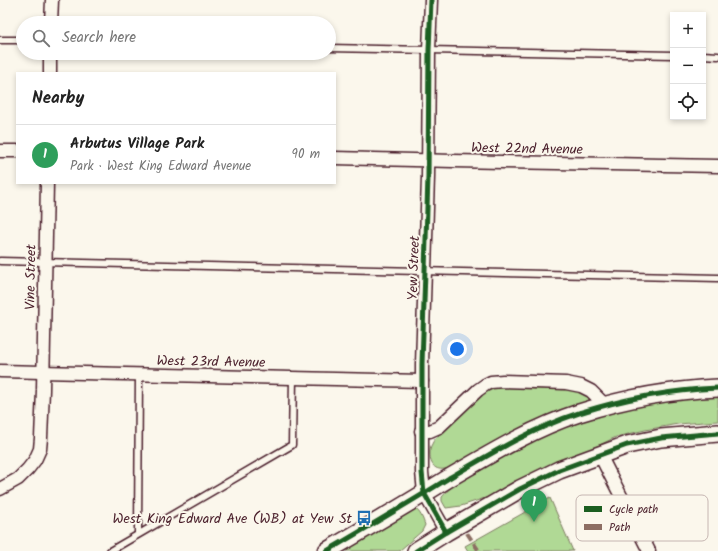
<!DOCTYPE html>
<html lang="en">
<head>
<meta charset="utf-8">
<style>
	:root { --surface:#fff; --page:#f2f2f2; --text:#222; --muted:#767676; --line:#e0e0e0; --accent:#0f766e }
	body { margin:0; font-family:Kalam,sans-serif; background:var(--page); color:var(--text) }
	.controls { position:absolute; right:12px; top:12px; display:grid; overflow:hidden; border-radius:0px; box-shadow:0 2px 6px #0003 }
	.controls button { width:36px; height:36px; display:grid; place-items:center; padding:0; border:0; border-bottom:1px solid var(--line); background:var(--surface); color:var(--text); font:20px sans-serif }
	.you { position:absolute; left:457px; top:349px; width:14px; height:14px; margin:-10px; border:3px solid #fff; border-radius:50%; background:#1a73e8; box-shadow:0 0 0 6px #1a73e833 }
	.badge { display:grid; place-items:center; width:26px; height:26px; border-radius:50%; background:var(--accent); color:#fff; font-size:13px; font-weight:700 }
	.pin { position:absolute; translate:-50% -33px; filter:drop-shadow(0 1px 2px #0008) }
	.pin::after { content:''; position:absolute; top:21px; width:14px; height:12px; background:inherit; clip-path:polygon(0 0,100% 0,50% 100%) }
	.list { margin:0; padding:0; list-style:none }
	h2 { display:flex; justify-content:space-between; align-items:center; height:52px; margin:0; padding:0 16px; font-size:17px }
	h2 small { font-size:13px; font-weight:400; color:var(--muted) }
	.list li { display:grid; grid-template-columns:26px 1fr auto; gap:12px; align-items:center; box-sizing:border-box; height:60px; padding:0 16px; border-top:1px solid var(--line) }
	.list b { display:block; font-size:15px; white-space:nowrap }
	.list p { margin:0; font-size:13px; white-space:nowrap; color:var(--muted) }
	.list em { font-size:13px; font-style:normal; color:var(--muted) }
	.icon { flex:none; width:22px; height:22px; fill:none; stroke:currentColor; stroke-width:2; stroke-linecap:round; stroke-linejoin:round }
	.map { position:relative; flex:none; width:718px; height:551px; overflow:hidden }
	.search { position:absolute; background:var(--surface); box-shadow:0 2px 6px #0003; left:16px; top:16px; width:320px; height:44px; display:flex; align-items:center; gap:10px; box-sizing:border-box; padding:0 14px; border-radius:22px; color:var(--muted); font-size:15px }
	.panel { position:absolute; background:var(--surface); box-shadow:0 2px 6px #0003; left:16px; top:72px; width:320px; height:112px; border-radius:0px }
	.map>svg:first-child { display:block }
	.green { fill:#b0d995; stroke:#7d7c60 }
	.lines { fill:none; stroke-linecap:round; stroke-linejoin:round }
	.lane-casing { stroke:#4a1f2b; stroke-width:9 }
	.street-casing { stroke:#4a1f2b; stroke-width:15 }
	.secondary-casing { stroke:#4a1f2b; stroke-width:20 }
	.lane { stroke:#fbf7ec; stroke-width:6 }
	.street { stroke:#fbf7ec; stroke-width:12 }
	.secondary { stroke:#fbf7ec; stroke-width:17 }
	.quiet { stroke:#8d6e63; stroke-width:4; stroke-dasharray:8 4; stroke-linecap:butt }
	.cycleway-casing { stroke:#fbf7ec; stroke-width:8 }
	.cycleway { stroke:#1b5e20; stroke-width:5 }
	.labels { text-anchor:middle; stroke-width:4; stroke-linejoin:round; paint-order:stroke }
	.street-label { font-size:14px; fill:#4a1f2b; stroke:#fbf7ec }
	.poi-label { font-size:14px; fill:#4a1f2b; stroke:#fbf7ec; text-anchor:end }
	.key { fill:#fbf7ec; stroke:#c6b6b2; stroke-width:1 }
	.key-label { font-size:11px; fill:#4a1f2b }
</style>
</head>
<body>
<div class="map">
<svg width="718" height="551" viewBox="0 0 718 551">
	<rect width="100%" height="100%" fill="#fbf7ec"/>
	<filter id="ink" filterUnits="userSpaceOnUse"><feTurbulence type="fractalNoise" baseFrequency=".025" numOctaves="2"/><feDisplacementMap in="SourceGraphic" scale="8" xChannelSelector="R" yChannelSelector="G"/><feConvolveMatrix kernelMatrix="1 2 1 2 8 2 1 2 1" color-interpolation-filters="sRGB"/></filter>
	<g filter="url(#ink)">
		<g class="green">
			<path d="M495,387l77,3 8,2 9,5v2l-1,2 -35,12 -46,22 -58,33c-13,4 -19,-2 -19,-15 0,-3 0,-6 2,-9 1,-3 4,-6 6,-8l45,-43z"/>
			<polygon points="718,396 718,421 678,424 645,430 616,437 500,493 461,506 446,508 442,501 442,497 452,486 479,469 527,442 578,422 608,412 676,399"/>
			<polygon points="550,498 573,551 468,551 465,546"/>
			<path d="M415,509c5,2 8,10 10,16l-3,6 -23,20h-57z"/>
		</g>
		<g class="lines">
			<defs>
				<g id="lane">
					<polyline points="0,40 23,40"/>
					<polyline points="329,48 673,55"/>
					<polyline points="703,55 718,56"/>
					<polyline points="0,261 718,278"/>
					<polyline points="138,534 139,374"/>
					<polyline points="110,551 292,445 293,377"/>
				</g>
				<g id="street">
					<polyline points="431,0 429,50 428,177 422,364 422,472 424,493 446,532"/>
					<polyline points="51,23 52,0"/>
					<polyline points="50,73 50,53"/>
					<polyline points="0,151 17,151"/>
					<polyline points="335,158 453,161 718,166"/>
					<polyline points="0,371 422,381"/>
					<polyline points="421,431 430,431 439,427 478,390 485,385 491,382 503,381 566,383 581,386 591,391 605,405"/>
					<polyline points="600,455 649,551"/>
					<polyline points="0,489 18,479 28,469 35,460 40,449 41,438 43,390 47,183"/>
				</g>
				<g id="secondary">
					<path d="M327,551c41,-24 82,-48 122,-73 41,-24 84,-50 130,-65 44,-14 92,-23 139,-25"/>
					<polyline points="416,551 446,532 520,489 559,470 627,445 661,438 718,433"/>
				</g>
			</defs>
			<use href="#lane" class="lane-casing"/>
			<use href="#street" class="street-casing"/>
			<use href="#secondary" class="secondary-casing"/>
			<use href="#lane" class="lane"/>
			<use href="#street" class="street"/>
			<use href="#secondary" class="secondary"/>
			<polyline class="quiet" points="467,533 479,551"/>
			<defs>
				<g id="cycleway">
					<polyline points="431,0 429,50 428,177 422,364 422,472 424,493 446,532"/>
					<path d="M327,551c41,-24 82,-48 122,-73 41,-24 84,-50 130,-65 44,-14 92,-23 139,-25"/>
					<polyline points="416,551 446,532 520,489 559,470 627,445 661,438 718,433"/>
				</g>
			</defs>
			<use href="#cycleway" class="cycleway-casing"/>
			<use href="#cycleway" class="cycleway"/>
		</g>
	</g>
	<defs>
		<symbol id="bus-bare" viewBox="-9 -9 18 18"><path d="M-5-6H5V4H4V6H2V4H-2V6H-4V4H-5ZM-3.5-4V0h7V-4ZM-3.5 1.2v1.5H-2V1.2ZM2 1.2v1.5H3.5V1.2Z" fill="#1f6fb2" stroke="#fbf7ec" stroke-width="2.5" paint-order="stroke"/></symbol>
	</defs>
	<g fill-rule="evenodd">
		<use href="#bus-bare" x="353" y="507" width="22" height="22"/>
	</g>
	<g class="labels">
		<g class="street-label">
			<text transform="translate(527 148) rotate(1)" y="5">West 22nd Avenue</text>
			<text transform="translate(413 268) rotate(-88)" y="5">Yew Street</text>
			<text transform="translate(30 277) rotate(-89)" y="5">Vine Street</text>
			<text transform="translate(211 361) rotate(1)" y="5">West 23rd Avenue</text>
		</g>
		<g class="poi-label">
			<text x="352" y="523">West King Edward Ave (WB) at Yew St</text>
		</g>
	</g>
	<rect x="576" y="495" width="132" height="46" rx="6" class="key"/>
	<rect x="584" y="506" width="18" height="6" fill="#1b5e20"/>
	<rect x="584" y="524" width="18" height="6" fill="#8d6e63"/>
	<g class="key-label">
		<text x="609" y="513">Cycle path</text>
		<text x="609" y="531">Path</text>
	</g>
</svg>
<div class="controls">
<button>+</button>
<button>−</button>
<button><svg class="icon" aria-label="locate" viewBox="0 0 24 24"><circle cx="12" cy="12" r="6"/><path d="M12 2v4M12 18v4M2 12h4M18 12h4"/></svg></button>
</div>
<div class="you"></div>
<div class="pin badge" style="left:534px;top:522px;background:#2e9e5b">1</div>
<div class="search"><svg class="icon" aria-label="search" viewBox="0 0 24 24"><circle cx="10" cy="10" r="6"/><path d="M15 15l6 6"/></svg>Search here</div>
<section class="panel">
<h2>Nearby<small></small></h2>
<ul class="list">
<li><span class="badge" style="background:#2e9e5b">1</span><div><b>Arbutus Village Park</b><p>Park · West King Edward Avenue</p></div><em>90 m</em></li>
</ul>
</section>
</div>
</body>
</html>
